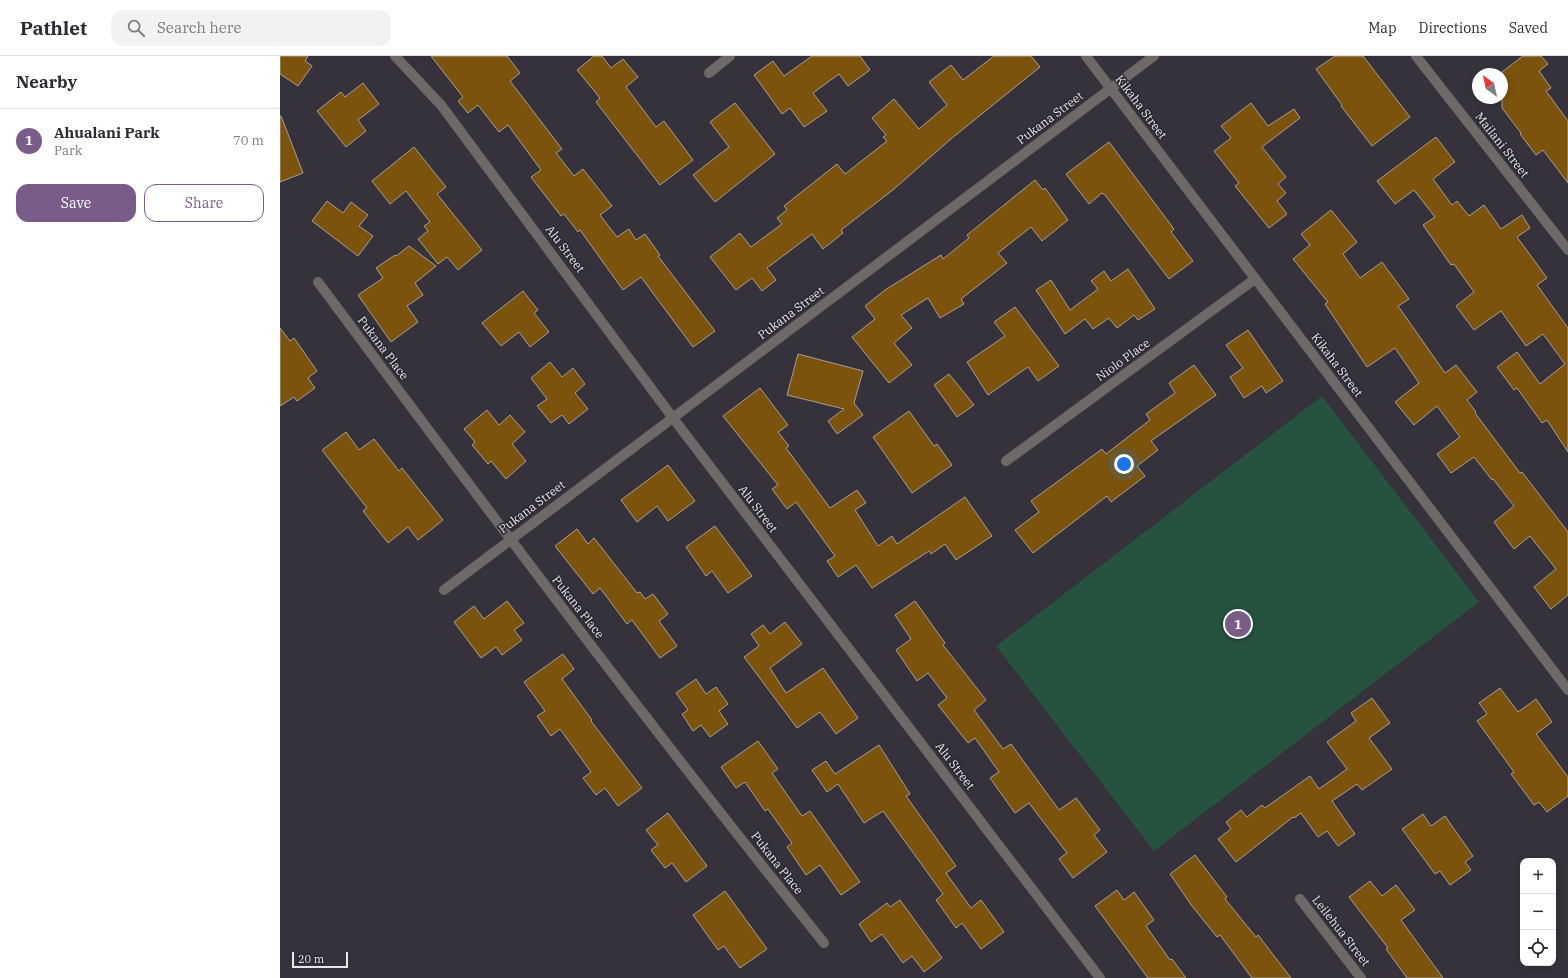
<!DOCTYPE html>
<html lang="en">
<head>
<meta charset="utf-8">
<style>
	:root { --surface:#fff; --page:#f2f2f3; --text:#2b2b33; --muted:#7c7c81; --line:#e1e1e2; --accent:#7a5c8a }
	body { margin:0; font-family:"IBM Plex Serif",serif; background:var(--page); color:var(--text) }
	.controls { position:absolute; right:12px; bottom:12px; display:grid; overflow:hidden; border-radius:8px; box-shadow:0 2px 6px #0003 }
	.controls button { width:36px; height:36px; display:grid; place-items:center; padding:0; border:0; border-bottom:1px solid var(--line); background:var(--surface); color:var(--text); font:20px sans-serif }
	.compass { position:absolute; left:1192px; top:12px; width:36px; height:36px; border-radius:50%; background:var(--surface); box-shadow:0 2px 6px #0003; rotate:327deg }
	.scale { position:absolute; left:12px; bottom:10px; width:56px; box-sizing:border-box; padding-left:4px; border:2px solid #e8e6ed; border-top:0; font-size:11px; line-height:14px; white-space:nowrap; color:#e8e6ed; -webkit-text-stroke:3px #2b2832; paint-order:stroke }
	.you { position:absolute; left:844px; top:408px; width:14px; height:14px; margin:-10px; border:3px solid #fff; border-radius:50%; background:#1a73e8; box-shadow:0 0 0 6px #1a73e833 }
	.badge { display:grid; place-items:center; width:26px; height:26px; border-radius:50%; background:var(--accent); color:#fff; font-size:13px; font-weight:700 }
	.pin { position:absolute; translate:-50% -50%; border:2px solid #fff; box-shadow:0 1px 4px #0006 }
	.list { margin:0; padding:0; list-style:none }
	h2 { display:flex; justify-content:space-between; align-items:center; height:52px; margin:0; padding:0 16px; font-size:17px }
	h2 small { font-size:13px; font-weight:400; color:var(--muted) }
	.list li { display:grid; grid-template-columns:26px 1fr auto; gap:12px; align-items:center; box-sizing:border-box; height:64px; padding:0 16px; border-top:1px solid var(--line) }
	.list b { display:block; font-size:15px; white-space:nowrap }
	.list p { margin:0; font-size:13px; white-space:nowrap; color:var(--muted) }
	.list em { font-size:13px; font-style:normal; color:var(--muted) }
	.actions { display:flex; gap:8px; padding:12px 16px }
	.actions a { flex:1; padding:9px 0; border:1px solid var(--accent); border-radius:12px; text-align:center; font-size:14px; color:var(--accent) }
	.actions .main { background:var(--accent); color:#fff }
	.icon { flex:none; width:22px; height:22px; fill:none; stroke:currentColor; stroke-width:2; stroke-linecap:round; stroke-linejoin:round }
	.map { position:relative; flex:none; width:1288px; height:922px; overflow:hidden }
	header { display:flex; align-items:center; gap:24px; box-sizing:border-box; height:56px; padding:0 20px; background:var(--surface); border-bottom:1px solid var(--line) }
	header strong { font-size:19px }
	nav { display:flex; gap:22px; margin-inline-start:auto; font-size:14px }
	.search { width:280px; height:36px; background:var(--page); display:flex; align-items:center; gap:10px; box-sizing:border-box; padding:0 14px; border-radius:12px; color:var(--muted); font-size:15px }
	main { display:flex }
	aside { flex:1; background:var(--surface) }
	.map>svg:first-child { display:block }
	.green { fill:#265240 }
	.building { fill:#7c530c; stroke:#a8a095 }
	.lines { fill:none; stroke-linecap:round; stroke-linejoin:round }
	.minor { stroke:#6f6869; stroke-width:10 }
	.labels { text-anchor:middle; stroke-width:3; stroke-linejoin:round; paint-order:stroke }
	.street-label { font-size:12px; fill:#e8e6ed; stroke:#2b2832 }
</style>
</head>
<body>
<header>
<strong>Pathlet</strong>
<div class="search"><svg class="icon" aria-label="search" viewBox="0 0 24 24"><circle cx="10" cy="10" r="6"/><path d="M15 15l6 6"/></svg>Search here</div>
<nav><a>Map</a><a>Directions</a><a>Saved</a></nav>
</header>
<main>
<aside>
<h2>Nearby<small></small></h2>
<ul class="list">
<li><span class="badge">1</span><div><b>Ahualani Park</b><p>Park</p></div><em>70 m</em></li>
</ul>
<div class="actions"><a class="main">Save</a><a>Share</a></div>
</aside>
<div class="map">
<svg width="1288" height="922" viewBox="0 0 1288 922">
	<rect width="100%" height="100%" fill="#35323c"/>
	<polygon class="green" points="1042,340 1199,546 874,795 716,590"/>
	<g class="building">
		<polygon points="0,0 28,0 25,5 32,10 18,30 0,18"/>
		<polygon points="151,0 227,0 240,17 230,25 282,93 276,97 294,120 303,113 332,150 320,159 337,181 349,173 356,184 365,178 380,199 378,200 435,275 413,291 361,221 343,234 300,174 298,176 284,158 281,160 251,121 261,114 228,69 219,76 198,49 188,57 178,45 183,41"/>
		<polygon points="314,0 322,0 331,12 343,3 358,21 346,31 376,71 384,65 413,104 380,129 316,46 320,42 297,14"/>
		<polygon points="532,0 580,0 590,14 568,30 559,18 533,37 547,55 524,71 510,52 502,58 474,19 493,5 504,20"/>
		<polygon points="714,0 751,0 760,11 672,82 614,133 561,174 563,177 543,193 532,178 487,212 496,224 482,235 472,222 456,234 430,201 460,177 471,191 502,168 497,162 507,154 504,150 557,108 565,118 607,85 603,81 606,79 592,62 614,43 639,73 667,49 649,26 671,9 683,24"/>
		<polygon points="1055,0 1083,0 1130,61 1092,90 1061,50 1062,49 1036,13"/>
		<polygon points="1243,0 1261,0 1268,8 1259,15 1271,32 1266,35 1288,65 1288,127 1263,94 1256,99 1240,78 1241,77 1222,52 1222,16"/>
		<polygon points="83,27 99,48 78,64 86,75 66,91 37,55 61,36 65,41"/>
		<polygon points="455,47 495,98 435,146 413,119 449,91 430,66"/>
		<polygon points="971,47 988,70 1014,53 1020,62 982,91 1006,121 998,128 1006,137 997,145 1007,158 989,172 955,130 959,127 934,95 951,82 941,70"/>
		<polygon points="0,60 1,60 23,117 0,126"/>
		<polygon points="1156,81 1175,106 1153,123 1172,149 1177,145 1189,160 1204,149 1221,173 1242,159 1250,172 1237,181 1267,222 1257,229 1288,272 1288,396 1267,364 1262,367 1237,332 1234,334 1217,311 1237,296 1260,328 1285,308 1263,278 1246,290 1221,255 1194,274 1176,250 1194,236 1174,208 1171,209 1143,169 1155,161 1134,134 1115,148 1097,125"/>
		<polygon points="829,86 894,173 891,176 913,205 889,223 825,139 822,137 809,148 786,118"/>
		<polygon points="134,91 166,131 157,138 202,194 178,214 167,201 158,208 138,183 148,175 144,170 150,166 126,135 110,148 92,125"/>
		<polygon points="755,124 763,134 765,132 788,164 762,185 751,171 718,197 727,207 681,243 684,248 660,262 648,242 621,259 632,272 614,287 632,309 609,327 572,281 595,263 585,250 605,234 661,199 663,203 689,182 687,179"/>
		<polygon points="47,145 63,157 71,146 88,159 79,170 93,180 78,200 32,165"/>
		<polygon points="1051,154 1077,186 1063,198 1080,222 1102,206 1129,243 1118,250 1165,317 1176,309 1197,336 1187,344 1196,356 1195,357 1240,417 1242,416 1288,476 1288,539 1271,553 1254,531 1276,513 1250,480 1234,493 1214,466 1234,450 1213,423 1212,424 1194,401 1171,417 1157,398 1180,381 1157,350 1134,369 1115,346 1139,327 1115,292 1087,311 1045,248 1048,246 1013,203 1030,189 1021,178"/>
		<polygon points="129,190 156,210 135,227 143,239 127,250 138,266 111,286 78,239 103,222 96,212 115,199 116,200"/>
		<polygon points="848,213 875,253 858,264 854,259 837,272 829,262 813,273 805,263 785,278 756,234 771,224 790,254 818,233 811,225 824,215 831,225"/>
		<polygon points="243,235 258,254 254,257 269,276 250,291 239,276 221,290 202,267"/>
		<polygon points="735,251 779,310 758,325 748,311 708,339 687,306 725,280 714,266"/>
		<polygon points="0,272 10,285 14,282 37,315 28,322 35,332 17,345 14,341 0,350"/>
		<polygon points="968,274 1003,325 986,337 982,330 964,342 950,321 963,312 946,289"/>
		<polygon points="518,298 583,315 574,347 583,359 557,378 548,365 564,353 507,339"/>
		<polygon points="270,306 282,321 293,312 305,328 295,337 308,353 289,368 282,359 271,367 257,350 267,343 251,322"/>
		<polygon points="914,309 936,339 871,385 878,394 857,410 865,420 831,446 827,440 753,497 735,474 759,456 751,445 822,393 826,398 870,364 866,358 895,337 889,327"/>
		<polygon points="669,318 694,349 677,361 654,329"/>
		<polygon points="480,332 508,369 498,376 509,390 506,392 550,452 577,434 586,447 575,454 598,490 612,480 617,488 685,441 712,480 676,504 665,488 651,498 649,495 592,532 576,509 558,521 547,505 555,500 516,446 507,453 492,433 498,429 443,360"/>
		<polygon points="207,354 219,369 230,359 245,376 232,388 246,405 226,423 211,405 208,408 192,389 195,386 184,373"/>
		<polygon points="629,355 654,390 657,388 672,409 632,437 593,381"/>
		<polygon points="66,376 79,394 94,383 119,415 122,412 163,464 138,484 128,471 108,487 83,455 87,452 42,394"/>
		<polygon points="388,409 415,445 388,465 377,450 357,466 341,444"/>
		<polygon points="435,470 472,520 448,537 432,515 426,520 406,491"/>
		<polygon points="297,473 308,488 314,482 357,537 360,536 365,543 373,538 388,558 379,565 397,590 380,602 352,564 347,568 320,532 313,538 275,490"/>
		<polygon points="227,545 244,567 234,574 242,584 222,599 216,591 201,602 174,566 194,550 204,563"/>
		<polygon points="635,545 665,587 663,589 706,644 694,654 723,693 731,688 779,754 796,742 820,774 814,779 827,796 793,822 779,803 787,797 749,747 735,757 710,722 719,716 695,682 688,687 658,649 667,642 648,617 637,625 616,594 631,583 615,559"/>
		<polygon points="505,566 522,588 490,612 506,637 543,612 578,662 556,678 540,656 517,672 464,601 479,590 471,578 483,569 490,578"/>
		<polygon points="283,598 294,613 282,623 312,664 311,665 362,732 338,750 325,732 316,739 303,722 311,716 280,673 271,680 257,660 265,655 244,626"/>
		<polygon points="416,623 426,638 436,631 448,648 439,655 448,668 430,681 421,669 413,675 402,658 408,654 396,637"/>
		<polygon points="1220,632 1238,656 1256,643 1272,666 1256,678 1288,721 1288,740 1267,756 1259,746 1254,749 1231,718 1234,716 1197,665 1207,658 1199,647"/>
		<polygon points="1092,642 1110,667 1089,682 1112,713 1082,734 1077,728 1052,745 1075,778 1058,790 1047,775 1038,781 1021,757 1014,762 1013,761 956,806 938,783 951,773 946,766 961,754 967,761 982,749 985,752 1030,720 1039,733 1067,713 1047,686 1076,665 1071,657"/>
		<polygon points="478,685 498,713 492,717 522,760 530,755 580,826 561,839 540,809 526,819 507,791 512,787 488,753 485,755 465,726 456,732 441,711"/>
		<polygon points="599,689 630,738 626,740 676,810 666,817 691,852 701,844 724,876 701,893 682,867 676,872 656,844 663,838 603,755 584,767 558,728 547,736 532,714 546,705 555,718"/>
		<polygon points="388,757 427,810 406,826 392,807 385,812 371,794 378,789 366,774"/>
		<polygon points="1143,758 1151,770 1165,760 1193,800 1185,806 1191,814 1170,829 1160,815 1155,818 1122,773"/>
		<polygon points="915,799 947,841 945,843 976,881 978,879 1011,922 972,922 940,879 937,881 912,850 890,818"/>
		<polygon points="1090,825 1102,840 1116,829 1135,854 1121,864 1163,922 1127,922 1106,893 1108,892 1069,841"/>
		<polygon points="837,834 844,844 854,836 874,864 866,870 890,904 892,903 906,922 868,922 815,850"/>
		<polygon points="445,835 487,893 460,912 444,890 438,894 413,859"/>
		<polygon points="620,844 662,902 644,916 632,900 623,907 602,878 591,886 579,868 607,847 610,851"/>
	</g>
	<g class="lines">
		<g class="minor">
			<polyline points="115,0 161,49 393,362 820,922"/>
			<polyline points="806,0 1288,634"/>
			<polyline points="1136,0 1288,194"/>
			<polyline points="429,17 450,0"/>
			<path d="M38,226c166,223 332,445 506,661"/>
			<polyline points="726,405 975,223"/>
			<polyline points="164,534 874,0"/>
			<polyline points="1020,843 1081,922"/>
		</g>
	</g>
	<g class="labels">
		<g class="street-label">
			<text transform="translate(861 51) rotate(53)" y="4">Kikaha Street</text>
			<text transform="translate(770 62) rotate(-37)" y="4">Pukana Street</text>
			<text transform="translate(1222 89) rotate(52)" y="4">Mailani Street</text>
			<text transform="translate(285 193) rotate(53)" y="4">Alu Street</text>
			<text transform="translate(511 257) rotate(-37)" y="4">Pukana Street</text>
			<text transform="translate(103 292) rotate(53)" y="4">Pukana Place</text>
			<text transform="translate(843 304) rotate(-36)" y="4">Niolo Place</text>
			<text transform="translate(1057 309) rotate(53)" y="4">Kikaha Street</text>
			<text transform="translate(252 451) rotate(-37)" y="4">Pukana Street</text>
			<text transform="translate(478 453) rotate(53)" y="4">Alu Street</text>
			<text transform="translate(298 551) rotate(52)" y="4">Pukana Place</text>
			<text transform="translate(675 710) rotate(53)" y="4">Alu Street</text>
			<text transform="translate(497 807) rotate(52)" y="4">Pukana Place</text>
			<text transform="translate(1061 875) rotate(52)" y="4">Leilehua Street</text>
		</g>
	</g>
</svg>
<div class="controls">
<button>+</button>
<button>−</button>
<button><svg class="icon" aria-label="locate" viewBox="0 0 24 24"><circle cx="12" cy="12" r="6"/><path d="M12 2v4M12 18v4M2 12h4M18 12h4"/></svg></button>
</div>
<svg class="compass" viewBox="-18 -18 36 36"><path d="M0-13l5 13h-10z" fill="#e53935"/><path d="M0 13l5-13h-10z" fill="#7c7c81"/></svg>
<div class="scale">20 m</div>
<div class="you"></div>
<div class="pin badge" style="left:958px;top:568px">1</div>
</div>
</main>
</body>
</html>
